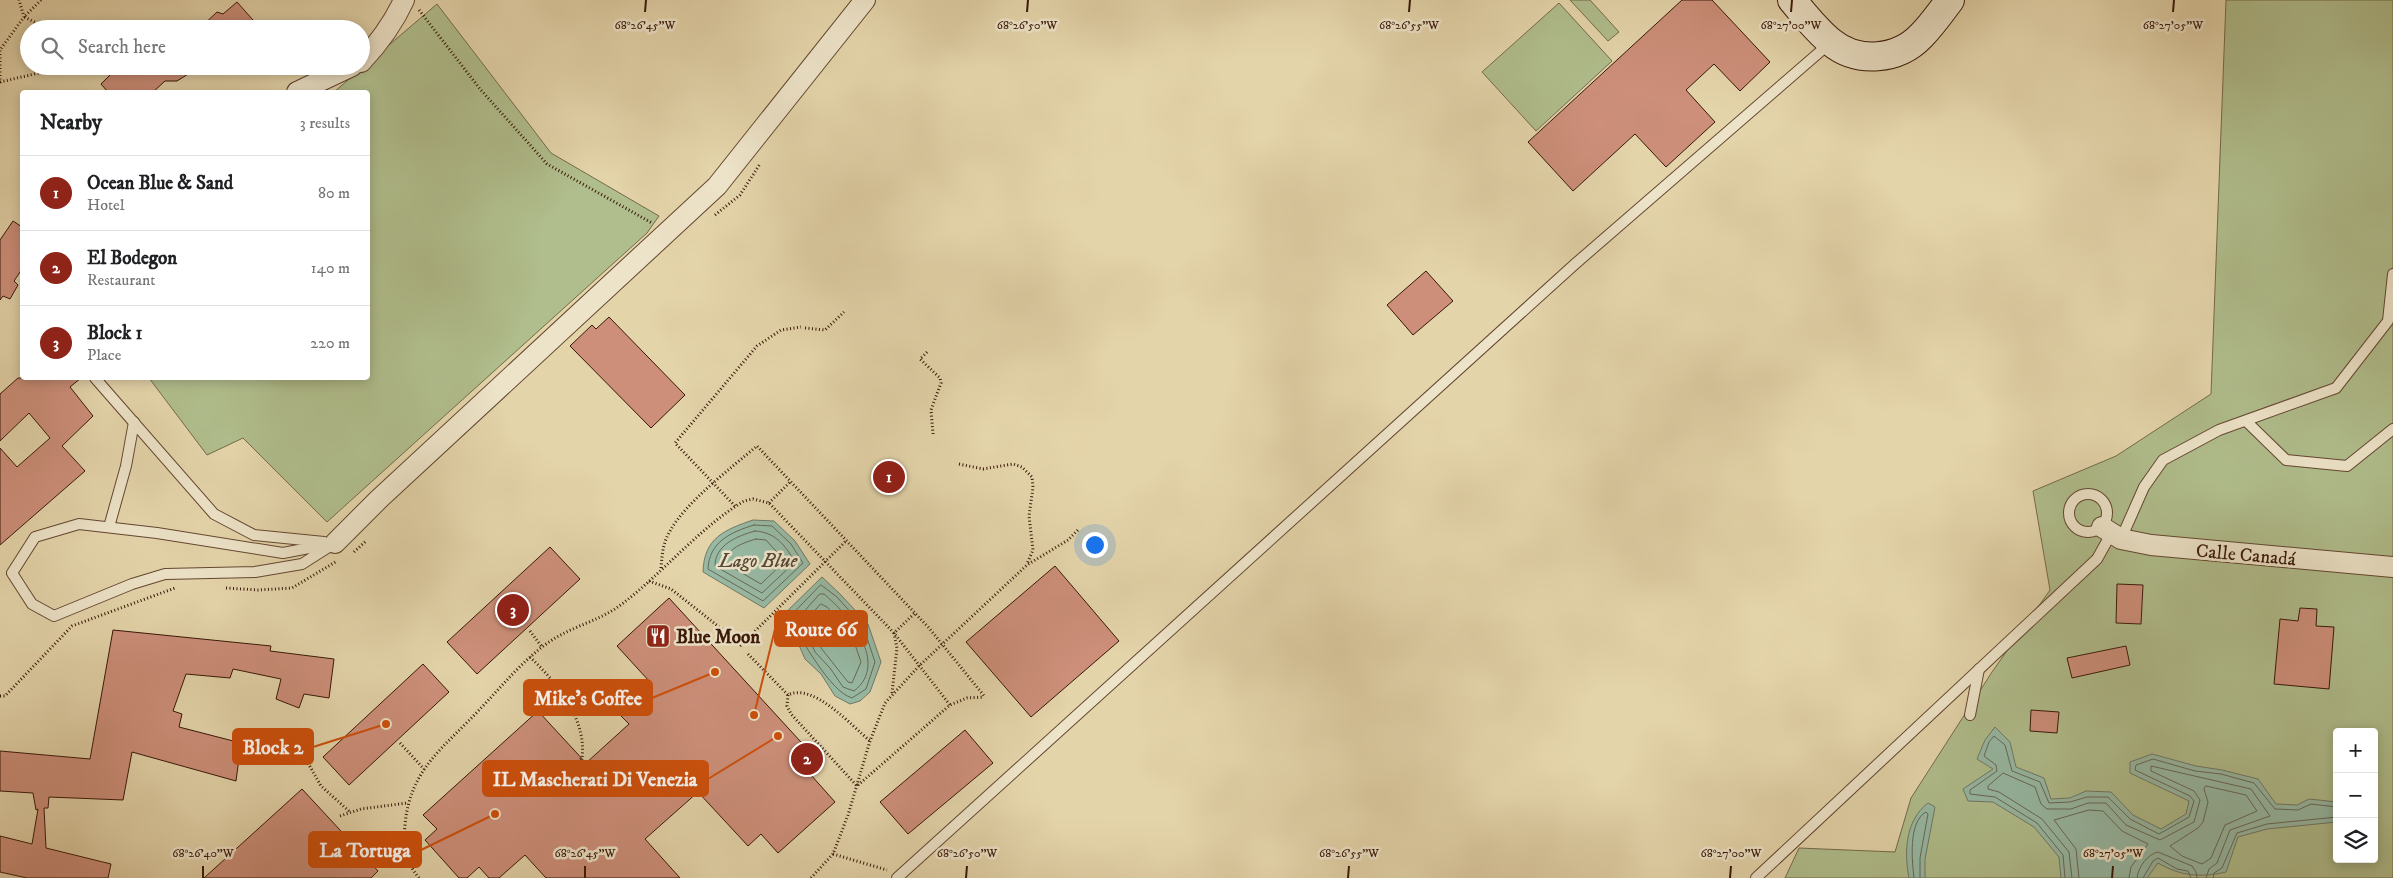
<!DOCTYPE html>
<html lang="en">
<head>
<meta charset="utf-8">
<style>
	:root { --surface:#fff; --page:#f2f2f2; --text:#202124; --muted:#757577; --line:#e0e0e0; --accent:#8f2418 }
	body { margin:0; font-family:"IM FELL DW Pica",serif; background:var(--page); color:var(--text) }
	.controls { position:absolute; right:15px; bottom:15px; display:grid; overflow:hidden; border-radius:5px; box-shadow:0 2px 12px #0003 }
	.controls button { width:45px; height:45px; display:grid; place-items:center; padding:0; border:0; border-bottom:1px solid var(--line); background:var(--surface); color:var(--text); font:25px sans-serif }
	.you { position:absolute; left:1094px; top:544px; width:18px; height:18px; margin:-12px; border:4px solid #fff; border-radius:50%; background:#1a73e8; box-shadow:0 0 0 8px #1a73e833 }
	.badge { display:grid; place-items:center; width:32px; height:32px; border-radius:50%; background:var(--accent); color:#fff; font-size:16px; font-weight:700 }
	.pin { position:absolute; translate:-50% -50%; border:2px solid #fff; box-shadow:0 1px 5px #0006 }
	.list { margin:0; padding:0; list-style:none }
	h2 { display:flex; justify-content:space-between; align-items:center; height:65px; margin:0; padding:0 20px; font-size:21px }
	h2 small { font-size:16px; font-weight:400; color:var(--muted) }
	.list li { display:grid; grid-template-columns:32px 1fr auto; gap:15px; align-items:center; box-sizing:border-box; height:75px; padding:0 20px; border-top:1px solid var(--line) }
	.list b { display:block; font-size:19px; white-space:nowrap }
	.list p { margin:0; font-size:16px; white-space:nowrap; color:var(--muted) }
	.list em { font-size:16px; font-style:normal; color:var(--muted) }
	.icon { flex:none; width:28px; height:28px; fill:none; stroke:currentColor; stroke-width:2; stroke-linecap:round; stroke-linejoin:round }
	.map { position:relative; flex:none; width:2393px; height:878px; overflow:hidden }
	.search { position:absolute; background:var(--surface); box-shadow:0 2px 12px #0003; left:20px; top:20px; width:350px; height:55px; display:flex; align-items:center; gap:12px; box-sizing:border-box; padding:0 18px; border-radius:28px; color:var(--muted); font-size:19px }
	.panel { position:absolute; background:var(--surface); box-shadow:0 2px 12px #0003; left:20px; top:90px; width:350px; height:290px; border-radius:5px }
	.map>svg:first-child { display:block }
	.green { fill:#b0bd8c; stroke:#746a4a; fill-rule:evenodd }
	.water { fill:#97b9a4; stroke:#717866 }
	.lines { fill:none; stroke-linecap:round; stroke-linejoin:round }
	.shore { stroke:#686856; stroke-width:1 }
	.building { fill:#cd8f7a; stroke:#381708 }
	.lane-casing { stroke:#634630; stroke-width:12 }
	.street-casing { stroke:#634630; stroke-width:22 }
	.secondary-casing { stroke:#381708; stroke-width:30 }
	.path { stroke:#381708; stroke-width:3; stroke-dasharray:1 2.5; stroke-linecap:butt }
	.lane { stroke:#ede3c8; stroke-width:10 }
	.street { stroke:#ede3c8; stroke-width:20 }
	.secondary { stroke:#ede3c8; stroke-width:28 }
	.ticks { fill:none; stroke:#381708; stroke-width:2 }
	.labels { text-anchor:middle; stroke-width:5; stroke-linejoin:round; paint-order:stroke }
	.street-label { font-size:19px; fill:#381708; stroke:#ede3c8 }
	.poi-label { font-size:19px; font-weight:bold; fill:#381708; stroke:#ede3c8; text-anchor:start }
	.water-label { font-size:20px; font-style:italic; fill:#544837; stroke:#ede3c8 }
	.ticks-label { font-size:12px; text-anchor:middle; fill:#381708; stroke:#ede3c8; stroke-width:5; stroke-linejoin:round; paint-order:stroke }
	.leader { fill:none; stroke:#ce4f0b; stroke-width:2 }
	.callout-dot { fill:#ce4f0b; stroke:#ede3c8; stroke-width:2 }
	.callout { fill:#ce4f0b; stroke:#ce4f0b; stroke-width:2 }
	.callout-label { font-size:20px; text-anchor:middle; font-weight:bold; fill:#fff }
</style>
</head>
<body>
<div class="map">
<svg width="2393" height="878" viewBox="0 0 2393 878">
	<rect width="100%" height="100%" fill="#e4d4aa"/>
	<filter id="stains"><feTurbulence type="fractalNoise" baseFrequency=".004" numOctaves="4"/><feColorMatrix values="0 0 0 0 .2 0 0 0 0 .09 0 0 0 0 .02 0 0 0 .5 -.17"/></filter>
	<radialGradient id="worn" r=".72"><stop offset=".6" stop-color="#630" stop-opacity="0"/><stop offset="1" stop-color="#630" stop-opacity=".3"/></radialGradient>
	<g class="green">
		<polygon points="1570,0 1590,0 1619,32 1608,41"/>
		<path d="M2226,0h167v878h-608l14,-30 96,4 16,-54 81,-126 58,-82 -17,-99 83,-35 95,-62zM2337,732h37v127h-37z"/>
		<polygon points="1559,3 1612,61 1536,131 1482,72"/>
		<polygon points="437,4 551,153 659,216 647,233 327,522 243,438 207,455 149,378 368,378 368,92 334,92"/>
	</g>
	<g class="water">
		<path d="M753,520l21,1 21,20 15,23 -46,44 -61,-36c1,-34 21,-42 50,-52z"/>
		<polygon points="822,577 840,594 868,624 881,662 870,692 860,701 850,704 835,696 821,674 805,659 794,634 780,618"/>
		<path d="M1995,727l15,15 6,25 28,11 7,21 19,-1 16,-7 25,1 22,23 28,14 25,-15 3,-13 -59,-28v-11l22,-8 44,12 26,4 36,9 18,25 21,1 12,-6 28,3v20l-70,7 -29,8 -12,35c-25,6 -46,4 -68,-9l-11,15h-86l-2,-21 -25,-30 -41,-25 -25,-1 -5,-12 30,-20 -16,-10 8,-19z"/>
		<path d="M1928,803l7,4 -10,52v19h-16c-5,-26 -4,-57 19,-75z"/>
	</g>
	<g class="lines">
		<g class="shore">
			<path d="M754,525l18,1 19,18 12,19 -40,38 -55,-32c1,-27 23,-37 46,-44z"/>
			<path d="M755,531c20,1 30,14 40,31l-33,31 -47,-27c0,-21 22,-30 40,-35z"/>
			<path d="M756,539l10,1 19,21 -24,23 -38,-22c6,-14 19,-19 33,-23z"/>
			<path d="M821,585l16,12 26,29 12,36 -9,27 -14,9c-23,-7 -49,-59 -64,-79z"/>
			<path d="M820,594h4c24,20 66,69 30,97l-11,-4 -13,-19 -15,-16 -11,-24 -7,-8z"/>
			<polygon points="821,604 827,607 851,633 861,662 852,683 848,682 821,648 807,620"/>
			<polygon points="2206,786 2246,795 2257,811 2225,825 2211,858 2202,864 2182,856 2170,846 2198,828 2203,822 2208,802 2204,789"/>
			<path d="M1914,878c-2,-17 -6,-56 12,-66l2,2 -8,44v20"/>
			<polyline points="2065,878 2063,855 2037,823 1995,797 1970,794 1970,790 1997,771 1996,765 1984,756 1989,742 1994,736 2005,745 2012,771 2040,782 2049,803 2070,802 2087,797 2108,797 2130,819 2159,834 2189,817 2194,801 2190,796 2135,770 2136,765 2153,759 2195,771 2221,774 2254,783 2275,809 2298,810 2311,804 2337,807"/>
			<polyline points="2072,878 2069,852 2042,819 1999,792 1988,789 1988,786 2003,773 2035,787 2041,804 2047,809 2071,809 2088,803 2106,803 2126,825 2160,840 2194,822 2200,800 2194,791 2151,771 2151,766 2251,789 2270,816 2230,830 2217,863 2209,869 2206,878"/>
			<polyline points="2079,878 2076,849 2054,820 2089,810 2103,811 2122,831 2148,844 2131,867 2129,878"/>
			<path d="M2137,878c1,-11 11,-24 21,-26l34,14 4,6 1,6"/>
			<polyline points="2143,878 2153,861 2158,858 2177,869 2188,871 2191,878"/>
			<polyline points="2213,878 2214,873 2222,868 2237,833 2267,824 2337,817"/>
		</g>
	</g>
	<g class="building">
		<polygon points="1682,0 1712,0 1770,62 1740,91 1714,64 1686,90 1715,122 1666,167 1635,134 1573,191 1528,142"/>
		<polygon points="237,2 261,29 199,29 217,12 223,14"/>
		<polygon points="119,66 201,66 177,81 165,81 153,92 108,92 101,84"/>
		<polygon points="13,221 22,227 22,269 14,281 18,285 10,299 3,296 0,300 0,240"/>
		<polygon points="1426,271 1453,301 1413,335 1387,305"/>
		<polygon points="609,317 685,395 651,428 570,346 592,325 596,329"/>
		<polygon points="18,378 81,378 70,387 93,416 62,446 85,471 0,545 0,448 17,467 50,438 29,413 0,441 0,394"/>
		<polygon points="550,547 580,579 477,674 447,642"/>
		<polygon points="1055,566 1119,641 1031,717 966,642"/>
		<polygon points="2117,584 2143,585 2141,624 2116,623"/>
		<polygon points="669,598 822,765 811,775 835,802 778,853 761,834 748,846 698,792 645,839 680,878 546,878 525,855 499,878 489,878 479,867 467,878 459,878 425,840 437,829 423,815 538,711 586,763 629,724 616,711 649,681 617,646"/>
		<polygon points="2300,608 2317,609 2316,626 2334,627 2329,689 2274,684 2280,619 2298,621"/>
		<polygon points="113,630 271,646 270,651 334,659 329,698 304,694 299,708 276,699 281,679 233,669 230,678 186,674 173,711 182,714 179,727 241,743 236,781 132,752 123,800 49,797 48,808 44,808 46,848 111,864 108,878 27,878 0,872 0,836 32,844 38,809 36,810 33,793 0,791 0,751 90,759"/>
		<polygon points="2126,646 2130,665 2072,678 2067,658"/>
		<polygon points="423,664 449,692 349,785 323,757"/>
		<polygon points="2031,710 2059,712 2057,733 2030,731"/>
		<polygon points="965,730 993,763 908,834 880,802"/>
		<polygon points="302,789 378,871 371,878 204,878"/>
	</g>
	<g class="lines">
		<defs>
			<g id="lane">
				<polyline points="95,378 214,514 254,535 324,542"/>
				<polyline points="2246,421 2286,460 2347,466 2393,429"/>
				<circle cx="2088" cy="513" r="19"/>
				<polygon points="79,524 157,533 283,553 335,543 302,564 255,572 165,574 132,584 54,616 32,604 12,573 35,537"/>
				<polyline points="109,527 126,466 134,422"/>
				<polyline points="2121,539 2144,487 2163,460 2219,430 2336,388 2388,321 2393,274"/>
				<polyline points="1970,715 1979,669"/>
				<polyline points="897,878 1575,264 1830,43"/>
				<polyline points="1756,878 2097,559 2111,534"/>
			</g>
			<g id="street">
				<path d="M361,62c18,-19 32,-38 43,-62"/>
				<polyline points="297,92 352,66"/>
				<polyline points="2102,527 2121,539 2151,545 2393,567"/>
				<polyline points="335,543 379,499 717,186 865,0"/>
			</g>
			<path id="secondary" d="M1792,0c12,14 24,30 39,42 27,22 67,18 90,-6 11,-11 20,-24 29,-36"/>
		</defs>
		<use href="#lane" class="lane-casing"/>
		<use href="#street" class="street-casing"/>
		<use href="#secondary" class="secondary-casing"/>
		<g class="path">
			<polyline points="41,0 24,17 49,29"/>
			<polyline points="419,10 480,89 547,164 652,223"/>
			<polyline points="0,82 56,69 57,66"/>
			<polyline points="0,83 0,50 24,17 19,0"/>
			<polyline points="715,215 740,195 760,164"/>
			<polyline points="805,328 825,330 844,312"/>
			<polyline points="927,352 920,359 940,378 941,383 931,410 933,434"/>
			<polyline points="959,464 983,469 1013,464 1022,467 1032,477 1033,487 1029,516 1033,550 1027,564"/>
			<polyline points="769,503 790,482"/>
			<polyline points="735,506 675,443 757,346 781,330 801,327"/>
			<polyline points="354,552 366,541"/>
			<path d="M661,568c1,-13 2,-26 9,-37 16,-29 61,-63 87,-85l172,182 56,69"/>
			<polyline points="649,581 671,589 733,638"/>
			<polyline points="226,588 258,590 292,588 337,561"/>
			<polyline points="530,631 542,647"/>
			<polyline points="740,646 846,541"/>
			<path d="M748,654l40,41c25,-13 64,31 82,46"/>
			<path d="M530,657c27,26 57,62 52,101l-7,6"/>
			<polyline points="892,693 897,648 894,633 915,613"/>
			<polyline points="788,695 787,706 791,714 857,786 950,705 967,698 984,697"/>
			<polyline points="0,696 5,696 72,626 175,588"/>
			<polyline points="400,743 424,769"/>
			<polyline points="308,763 321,786 350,812"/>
			<polyline points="340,816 361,809 407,803"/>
			<polyline points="833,854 887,870"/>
			<path d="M419,878c-14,-17 -16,-32 -14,-53 5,-57 40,-78 76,-117 22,-23 42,-48 68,-66 23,-16 51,-21 73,-38 42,-32 77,-76 122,-103l9,-2 16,4 125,130 56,72"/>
			<polyline points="811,878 833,854 848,815 870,741 885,703 919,666 1027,565 1068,540 1079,529"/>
		</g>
		<use href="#lane" class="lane"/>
		<use href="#street" class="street"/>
		<use href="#secondary" class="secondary"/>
	</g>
	<path class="ticks" d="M645,12l1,-12M1027,12l1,-12M1409,12l1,-12M1791,12l1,-12M2173,12l1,-12M203,878v-12M585,878v-12M966,878l1,-12M1348,878l1,-12M1730,878l1,-12M2112,878l1,-12"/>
	<defs>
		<symbol id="restaurant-square" viewBox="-11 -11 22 22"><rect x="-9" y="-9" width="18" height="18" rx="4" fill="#8f2418" stroke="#ede3c8"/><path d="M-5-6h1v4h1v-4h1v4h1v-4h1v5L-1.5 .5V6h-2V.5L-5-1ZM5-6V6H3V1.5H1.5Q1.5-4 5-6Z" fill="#fff"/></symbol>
	</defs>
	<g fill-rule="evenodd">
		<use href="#restaurant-square" x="644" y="622" width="28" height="28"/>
	</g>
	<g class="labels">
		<g class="street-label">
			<text transform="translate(2246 554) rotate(5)" y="7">Calle Canadá</text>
		</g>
		<g class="poi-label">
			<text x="676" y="643">Blue Moon</text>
		</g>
		<g class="water-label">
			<text x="758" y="567">Lago Blue</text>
		</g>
	</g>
	<g class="ticks-label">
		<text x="645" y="29">68°26'45"W</text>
		<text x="1027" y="29">68°26'50"W</text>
		<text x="1409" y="29">68°26'55"W</text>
		<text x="1791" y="29">68°27'00"W</text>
		<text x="2173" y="29">68°27'05"W</text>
		<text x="203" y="857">68°26'40"W</text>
		<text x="585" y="857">68°26'45"W</text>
		<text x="967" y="857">68°26'50"W</text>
		<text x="1349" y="857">68°26'55"W</text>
		<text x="1731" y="857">68°27'00"W</text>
		<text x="2113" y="857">68°27'05"W</text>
	</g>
	<path class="leader" d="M754 715L775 629M715 672L652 698M386 724L313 747M778 736L708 779M495 814L421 850"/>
	<g class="callout-dot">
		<circle cx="754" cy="715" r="5"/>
		<circle cx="715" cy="672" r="5"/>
		<circle cx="386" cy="724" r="5"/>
		<circle cx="778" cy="736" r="5"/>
		<circle cx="495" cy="814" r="5"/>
	</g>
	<g class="callout">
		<rect x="775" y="611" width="92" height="35" rx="5"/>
		<rect x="524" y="680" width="128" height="35" rx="5"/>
		<rect x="233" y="729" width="80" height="35" rx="5"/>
		<rect x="483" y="761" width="225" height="35" rx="5"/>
		<rect x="309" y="832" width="112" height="35" rx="5"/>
	</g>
	<g class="callout-label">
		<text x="821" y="636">Route 66</text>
		<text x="588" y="705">Mike's Coffee</text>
		<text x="273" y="754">Block 2</text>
		<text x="595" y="786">IL Mascherati Di Venezia</text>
		<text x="365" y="857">La Tortuga</text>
	</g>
	<rect width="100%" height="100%" filter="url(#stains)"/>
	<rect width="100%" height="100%" fill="url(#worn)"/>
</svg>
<div class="controls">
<button>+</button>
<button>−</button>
<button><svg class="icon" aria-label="layers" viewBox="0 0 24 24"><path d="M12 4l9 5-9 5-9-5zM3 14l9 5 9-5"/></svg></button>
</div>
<div class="you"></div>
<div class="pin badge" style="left:889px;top:477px">1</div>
<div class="pin badge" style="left:807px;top:759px">2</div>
<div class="pin badge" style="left:513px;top:610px">3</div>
<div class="search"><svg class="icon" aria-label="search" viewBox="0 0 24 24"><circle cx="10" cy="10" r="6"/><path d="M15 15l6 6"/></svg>Search here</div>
<section class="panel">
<h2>Nearby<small>3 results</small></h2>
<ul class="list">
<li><span class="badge">1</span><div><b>Ocean Blue &amp; Sand</b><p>Hotel</p></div><em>80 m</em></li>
<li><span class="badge">2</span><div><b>El Bodegon</b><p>Restaurant</p></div><em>140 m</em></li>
<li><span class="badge">3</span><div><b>Block 1</b><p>Place</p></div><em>220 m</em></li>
</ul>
</section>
</div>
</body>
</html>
